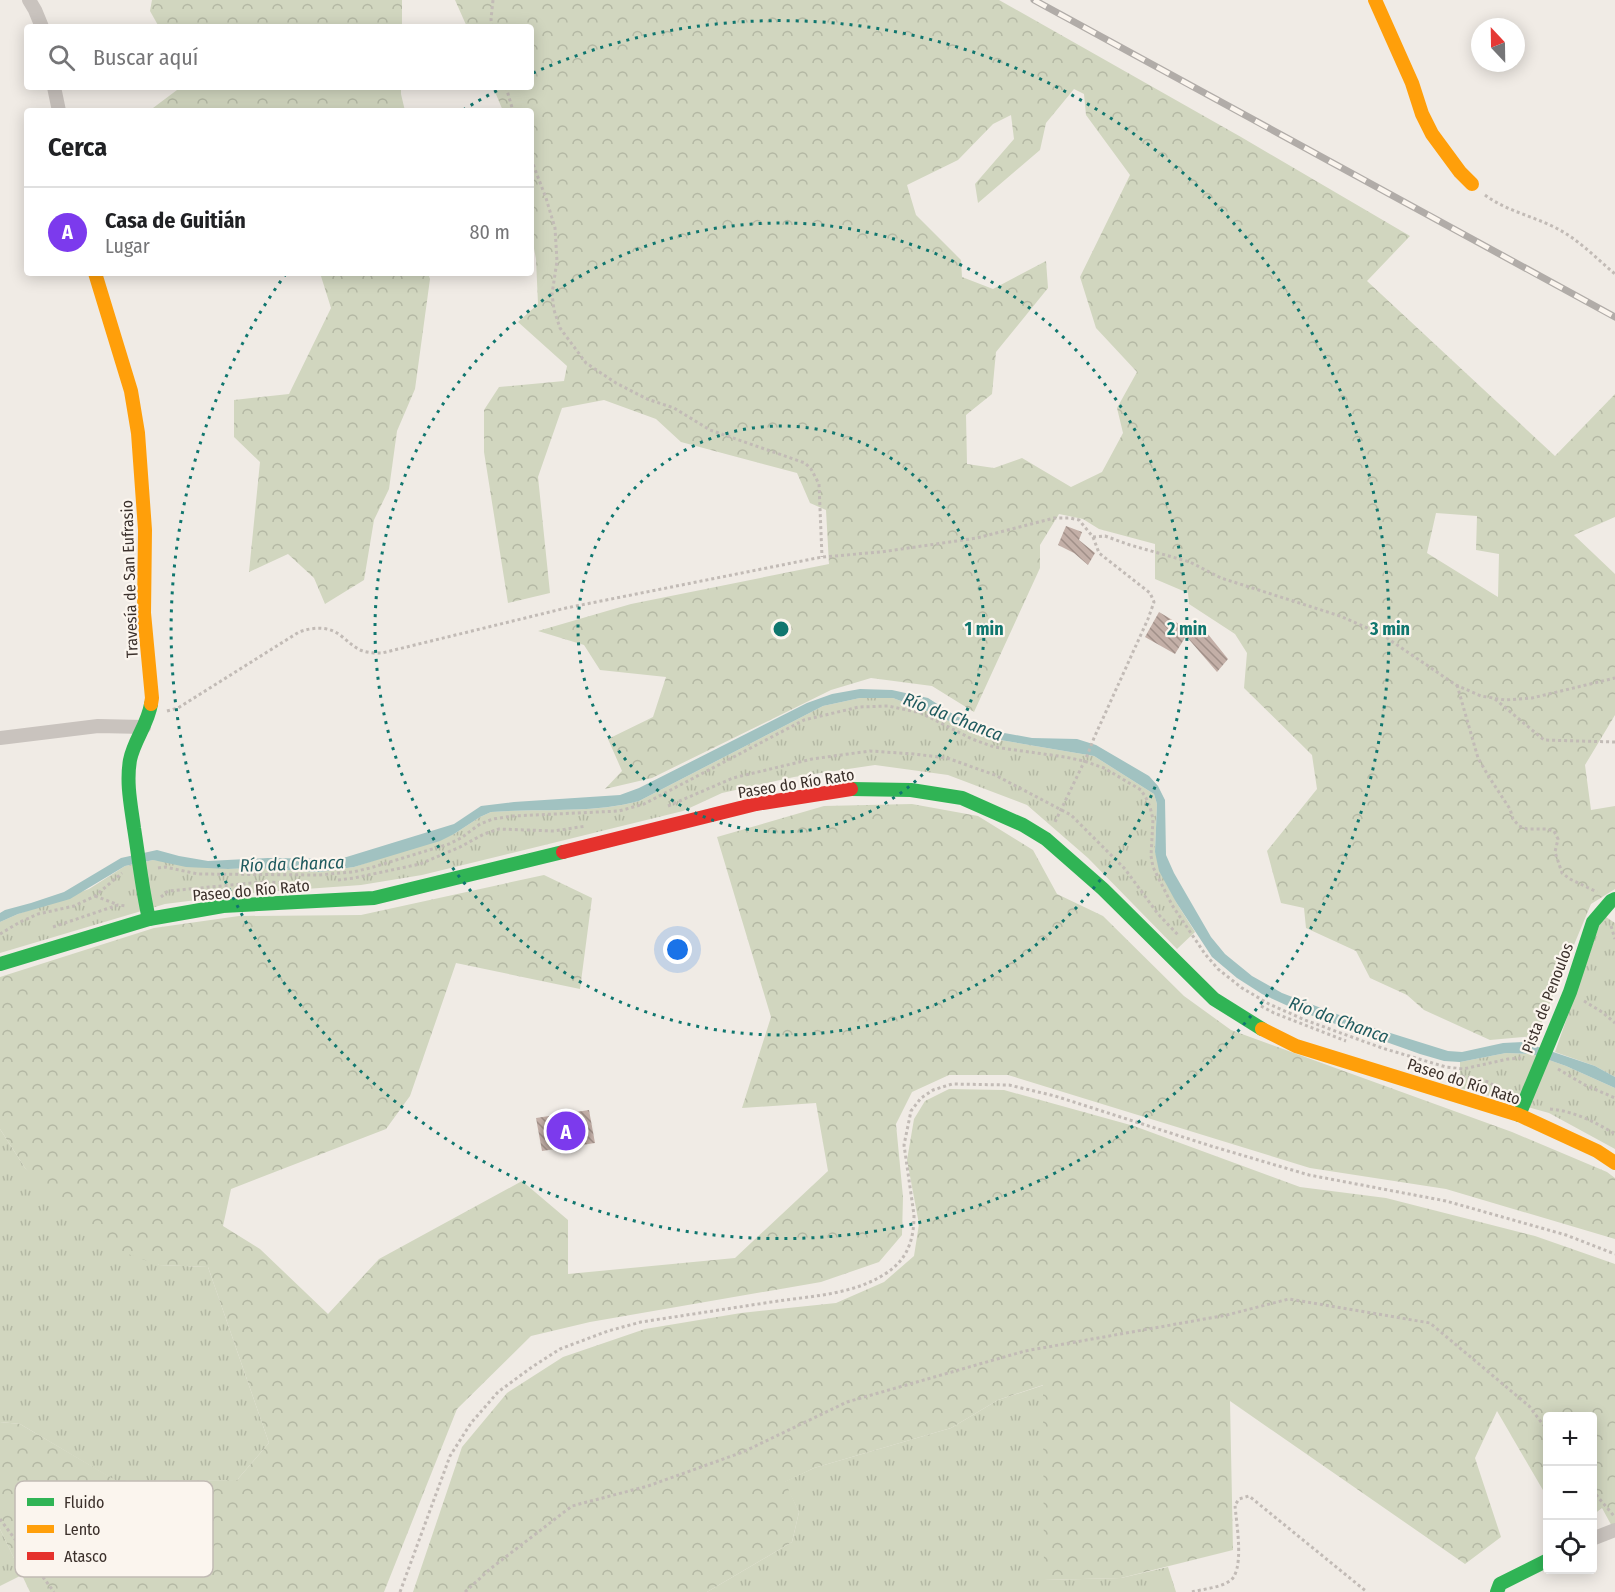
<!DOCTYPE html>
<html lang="es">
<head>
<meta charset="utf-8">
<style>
	:root { --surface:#fff; --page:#f2f2f2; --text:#202124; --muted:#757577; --line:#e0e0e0; --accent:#7c3aed }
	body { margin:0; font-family:"Fira Sans Condensed",sans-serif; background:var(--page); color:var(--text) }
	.controls { position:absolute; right:18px; bottom:18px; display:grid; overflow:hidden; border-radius:6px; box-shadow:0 3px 15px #0003 }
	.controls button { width:54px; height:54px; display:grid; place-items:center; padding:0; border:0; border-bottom:2px solid var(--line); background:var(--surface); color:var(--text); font:30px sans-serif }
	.compass { position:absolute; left:1471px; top:18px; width:54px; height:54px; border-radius:50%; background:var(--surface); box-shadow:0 3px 15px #0003; rotate:338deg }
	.you { position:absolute; left:678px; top:950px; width:21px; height:21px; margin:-15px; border:4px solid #fff; border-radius:50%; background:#1a73e8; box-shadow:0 0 0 9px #1a73e833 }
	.badge { display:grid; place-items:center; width:39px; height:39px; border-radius:50%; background:var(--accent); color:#fff; font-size:20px; font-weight:700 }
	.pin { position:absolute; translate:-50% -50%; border:3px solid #fff; box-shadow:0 2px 6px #0006 }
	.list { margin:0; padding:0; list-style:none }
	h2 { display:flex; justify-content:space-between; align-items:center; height:78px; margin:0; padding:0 24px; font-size:26px }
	h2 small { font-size:20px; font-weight:400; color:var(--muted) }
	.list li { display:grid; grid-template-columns:39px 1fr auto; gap:18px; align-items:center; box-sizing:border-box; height:90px; padding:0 24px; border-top:2px solid var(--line) }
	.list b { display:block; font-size:22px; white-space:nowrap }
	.list p { margin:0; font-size:20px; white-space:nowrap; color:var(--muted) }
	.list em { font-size:20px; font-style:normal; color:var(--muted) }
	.icon { flex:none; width:33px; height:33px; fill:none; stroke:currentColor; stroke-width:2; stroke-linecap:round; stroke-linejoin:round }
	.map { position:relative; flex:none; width:1615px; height:1592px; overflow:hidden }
	.search { position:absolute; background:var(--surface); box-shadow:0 3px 15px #0003; left:24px; top:24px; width:510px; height:66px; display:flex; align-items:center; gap:15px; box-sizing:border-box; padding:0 21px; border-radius:6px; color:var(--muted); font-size:22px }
	.panel { position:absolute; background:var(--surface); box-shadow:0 3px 15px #0003; left:24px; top:108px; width:510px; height:168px; border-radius:6px }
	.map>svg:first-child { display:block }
	.grass { fill:url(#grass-tufts) }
	.forest { fill:url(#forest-crowns); fill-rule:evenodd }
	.water { fill:#a1c2c1 }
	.building { fill:url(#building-back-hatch) }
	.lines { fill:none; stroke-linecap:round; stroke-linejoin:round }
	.path { stroke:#c2bbb6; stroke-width:3; stroke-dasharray:3 3; stroke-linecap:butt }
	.street { stroke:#c9c3be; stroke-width:14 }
	.fast { stroke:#30b455; stroke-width:14 }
	.slow { stroke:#ff9f0a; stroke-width:14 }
	.jam { stroke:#e5322d; stroke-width:14 }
	.rail-casing { stroke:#b1aca8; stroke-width:7 }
	.rail { stroke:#fbf5ee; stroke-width:4.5; stroke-dasharray:14; stroke-linecap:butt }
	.ring { fill:none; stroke:#0f766e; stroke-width:3; stroke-dasharray:3 6 }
	.labels { text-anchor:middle; stroke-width:4.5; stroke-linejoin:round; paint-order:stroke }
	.street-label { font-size:16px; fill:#3b302b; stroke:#fbf5ee }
	.water-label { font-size:18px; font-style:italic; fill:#1f5a5e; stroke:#fbf5ee }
	.key { fill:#fbf5ee; stroke:#c1bab4; stroke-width:1.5 }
	.key-label { font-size:16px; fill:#3b302b }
	.centre { fill:#0f766e; stroke:#fbf5ee; stroke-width:3 }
	.ring-label { font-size:18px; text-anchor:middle; font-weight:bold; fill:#0f766e; stroke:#fbf5ee; stroke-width:4.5; stroke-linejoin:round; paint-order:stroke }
</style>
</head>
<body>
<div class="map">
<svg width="1615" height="1592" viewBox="0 0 1615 1592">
	<defs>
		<pattern id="grass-tufts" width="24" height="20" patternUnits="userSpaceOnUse" patternTransform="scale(1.5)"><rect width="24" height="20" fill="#d1d6bf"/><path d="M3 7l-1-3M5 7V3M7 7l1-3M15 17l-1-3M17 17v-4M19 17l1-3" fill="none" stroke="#b4b8a4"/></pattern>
		<pattern id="forest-crowns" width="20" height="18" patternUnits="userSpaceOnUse" patternTransform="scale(1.5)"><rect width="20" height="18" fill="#d1d6bf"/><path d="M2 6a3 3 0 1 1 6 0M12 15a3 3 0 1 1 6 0" fill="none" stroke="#b4b8a4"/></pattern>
		<pattern id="building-back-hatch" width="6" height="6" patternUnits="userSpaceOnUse" patternTransform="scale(1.5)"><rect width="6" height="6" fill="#c3afa7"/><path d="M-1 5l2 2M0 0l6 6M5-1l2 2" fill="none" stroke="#a08f88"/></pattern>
	</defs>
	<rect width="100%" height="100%" fill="#f0ebe5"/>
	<g class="grass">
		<path d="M860,698h33l37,14 53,25 111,19 60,38 3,10 -2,48 21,50 19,30 -18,17 -89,-91 -61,-53 -79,-30 -73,-10 -81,12 -72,16 -39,18 -261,64 -61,10 -109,8 -87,11 -165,49v-31l18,-8 71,-25 36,-23 28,-6 75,9 24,-1 67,4 35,-5 100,-33 26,-17 11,-5c48,-4 101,2 148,-11l184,-95z"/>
		<polygon points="1603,915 1615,923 1615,1077 1595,1066 1555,1052"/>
		<polygon points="1506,1053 1532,1054 1566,1066 1615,1088 1615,1149 1549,1113 1460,1088 1460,1062"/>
		<polygon points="0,1129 25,1168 159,1265 208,1267 269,1443 237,1480 116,1481 20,1424 0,1422"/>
		<polygon points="1044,1385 1044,1580 1121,1578 1168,1567 1176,1592 707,1592 792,1542 799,1512 784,1482 814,1468 951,1428 998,1400"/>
		<polygon points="0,1529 22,1575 0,1586"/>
	</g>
	<g class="forest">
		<polygon points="152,0 402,0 402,27 159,27 150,11"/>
		<path d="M455,0h544l242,137 169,99 -43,45 188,175 60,-62v123l-41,18 41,39v141l-30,50 6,45 24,-4v83l-24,15 -55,132 -46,4 -66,-30 -17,-15 -37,-17 -14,-27 -50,-23 -2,-20 -23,-5 -14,-52 50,-62 -5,-34 -68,-67 3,-35 -12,-19 -46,-30 -1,-11 -33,-14v-35l-56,-15 -16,-10 -24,-5 -19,31v23l-66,144 -42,-26 -61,-8 -40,12 -179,88 -47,11 17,-18 -14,-32 45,-22 13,-40 -66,-7 -16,-25 -46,-14 93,-27 198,-40 -3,-54 -16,-7 -13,-30 -116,-31 -25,-23 -52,-19 -42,8 -24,69 12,116 -42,10 -24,-151v-42l15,-23 65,-6 3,-15 -49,-44 20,-18 -2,-45 -5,-26v-122h-28l-10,-24h38v-60h-64zM1074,89l10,5 2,21 44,60 -50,102 16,51 41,44 -20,36 6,25 -21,39 -31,15 -49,-29 -28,10 -27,-4 -1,-49 26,-21 4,-42 52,-64 -2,-27 -53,28 -31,-12 -1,-17 -45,-45 -9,-30 51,-25 35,-36 18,-9 3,24 -39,45 3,19 62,-53 6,-27zM1436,513l41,3 -1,34 23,4 -1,43 -71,-44z"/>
		<polygon points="181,87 401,87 401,94 405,111 149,111"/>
		<polygon points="320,273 428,273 430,279 415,389 397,431 389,489 374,520 364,580 325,604 314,578 288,554 249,572 260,462 234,437 234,400 289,394 331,308"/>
		<polygon points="912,804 978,816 1033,850 1057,894 1103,916 1184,996 1231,1030 1512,1132 1607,1172 1615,1178 1615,1239 1446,1189 1310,1168 1008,1075 949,1075 912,1092 896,1124 903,1197 902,1235 879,1262 821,1282 590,1322 531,1336 457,1409 384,1592 30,1592 0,1529 0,1422 20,1424 117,1481 237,1480 269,1443 208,1267 159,1265 108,1247 25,1168 0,1129 0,977 154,928 239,916 361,915 544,875 592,898 580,989 456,963 410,1096 386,1129 231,1189 223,1226 260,1249 328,1314 379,1259 522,1181 568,1220 568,1274 735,1258 828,1171 816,1103 742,1108 771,1017 717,837 824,806"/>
		<polygon points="949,1089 1004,1090 1134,1126 1300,1187 1386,1198 1535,1236 1615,1264 1615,1532 1602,1508 1593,1515 1592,1416 1548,1416 1547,1497 1497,1411 1475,1458 1501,1537 1465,1564 1230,1401 1233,1550 1121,1578 1044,1580 1043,1385 998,1400 951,1428 814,1468 785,1482 799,1512 792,1542 707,1592 413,1592 462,1447 507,1393 563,1357 645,1329 741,1313 836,1303 884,1282 914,1256 919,1224 907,1160 914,1119 925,1101"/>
	</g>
	<path class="water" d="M860,689l32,1 36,8 28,18 32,14 44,8 45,1 19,6 53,31 9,10 7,14 1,55 8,18 37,64 14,17 27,22 30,17 86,33 80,25 14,1 41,-9 20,-1 72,24 20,11v11l-49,-22 -34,-12 -26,-1 -46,9 -16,-1 -24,-7 -121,-43 -37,-17 -25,-16 -25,-21 -36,-55 -17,-31 -4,-19 2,-48 -3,-10 -60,-38 -111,-19 -53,-25 -37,-14h-33l-37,8 -184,95c-48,13 -100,7 -148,11l-11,5 -26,17 -14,7 -86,26 -35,5 -67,-4 -24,1 -42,-2 -33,-7 -28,6 -55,33 -52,15 -18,8v-9l5,-3 26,-7 33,-11 57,-34 36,-8 22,6 29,5 60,-3 72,1 114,-35 27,-18 33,-4 106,-7 19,-7 168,-85 25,-9z"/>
	<g class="building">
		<polygon points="1066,526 1082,532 1079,540 1095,553 1088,565 1074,553 1058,545"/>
		<polygon points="1159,612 1189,630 1199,623 1228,659 1217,672 1186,636 1175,654 1145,637"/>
		<polygon points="589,1110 595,1143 542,1151 536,1118"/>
	</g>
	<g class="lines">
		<g class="path">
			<polyline points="492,27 491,19 493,0"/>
			<polyline points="506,87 513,111"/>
			<polyline points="531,159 546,198 555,228 557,261 552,294 554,310 560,328 586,363 616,383 647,399 674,408 710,430 805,463 811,469 819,484 822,557"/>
			<path d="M1485,195c20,15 44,20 67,31 24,11 43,31 63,48"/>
			<polyline points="1093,537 1105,536 1130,545 1190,562 1221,578 1340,616 1381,634 1456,685 1481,696 1505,700 1532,698 1615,678"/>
			<polyline points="1457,685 1478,758 1489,777 1510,809 1513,819 1519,826 1527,829 1547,829 1554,831 1558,839 1555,852 1562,873 1570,879 1597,892"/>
			<polyline points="1495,699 1544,740 1615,742"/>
			<path d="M167,711l11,-3 121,-76c14,-5 29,-6 41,3 8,6 14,13 23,16 6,2 13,2 19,2l184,-45 256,-51 59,-5 96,-14 77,-20h16l9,2 14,17 6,16 51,40 4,9 -6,17 -54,119 -7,18 -33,68"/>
			<polyline points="668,806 733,778 812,759 870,751 914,754 947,758 995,775 1071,815 1125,869 1158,914 1179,936"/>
			<polyline points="158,868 165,867 198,874 318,875 353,872 370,868 449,844 461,838 480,824 493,819 513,816 619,811 644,804 804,720 859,707 888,706 921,713 972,739 994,747 1065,757 1084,761 1104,768 1141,790 1146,798 1150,807 1153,819 1151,856 1153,867 1172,905 1205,954 1218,969 1242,988 1269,1004 1305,1020 1382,1048 1446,1067 1463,1069 1508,1059 1523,1058"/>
			<polyline points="338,880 354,878 420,864 460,847 484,834 499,829 554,831 586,826"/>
			<polyline points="95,896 116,904"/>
			<polyline points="161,897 168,891 179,890 262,882 290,883"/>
			<polyline points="1611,926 1615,939"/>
			<polyline points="53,927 118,905 127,906"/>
			<polyline points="0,934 20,922 38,914 74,906 95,896 122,873"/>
			<polyline points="1584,1001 1602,1012 1615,1023"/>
			<polyline points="1261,1006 1274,1013 1346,1041"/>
			<polyline points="1558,1069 1585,1085 1615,1098"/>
			<polyline points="1456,1075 1489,1082 1497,1088"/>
			<path d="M1550,1109c24,2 45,13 65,25"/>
			<polyline points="1592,1490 1614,1516"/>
			<polyline points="0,1519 54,1592"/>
			<path d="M400,1592l50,-136 21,-33 27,-31 34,-25 28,-18 48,-18 33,-9c46,-7 91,-14 137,-21 35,-5 76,-7 107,-27 22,-14 29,-33 29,-59l-10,-70 7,-34 10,-13 12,-8 19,-6 57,1 46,11 156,50 98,29 137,26 120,34 49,19"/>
			<polyline points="465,1592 490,1569 572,1506 648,1486 743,1452 847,1402 1025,1351 1227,1315 1289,1299 1430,1323 1529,1406 1548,1431"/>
			<path d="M1192,1592c11,-3 26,-4 36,-10 18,-8 8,-60 7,-77l4,-6 10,-3 118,96"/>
		</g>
		<g class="street">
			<polyline points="29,0 35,10 42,27"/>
			<polyline points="54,87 59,111"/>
			<polyline points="0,738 98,726 144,727"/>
			<polyline points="1592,1539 1615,1530"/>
		</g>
		<g class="fast">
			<polyline points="851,789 911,790 962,798 1023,825 1046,839 1103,889 1214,999 1262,1029"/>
			<path d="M149,919c-7,-30 -10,-60 -15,-91 -3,-22 -8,-45 -4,-68 4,-20 18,-36 21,-56"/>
			<polyline points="0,964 149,919 223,906 374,898 563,852"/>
			<polyline points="1519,1115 1570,992 1593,922 1611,901 1615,899"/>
			<polyline points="1497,1592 1500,1584 1548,1560"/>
		</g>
		<g class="slow">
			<polyline points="1375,0 1412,83 1422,114 1432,134 1460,172 1472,184"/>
			<polyline points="95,273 131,391 138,433 145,530 144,613 152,698 151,704"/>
			<polyline points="1262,1029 1296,1046 1519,1115 1597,1151 1615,1163"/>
		</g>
		<polyline class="jam" points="563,852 756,804 851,789"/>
		<defs>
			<polyline id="rail" points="1034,0 1615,317"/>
		</defs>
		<use href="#rail" class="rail-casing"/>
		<use href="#rail" class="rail"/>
	</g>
	<g class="ring">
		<circle cx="781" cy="629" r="203"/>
		<circle cx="781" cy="629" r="406"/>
		<path d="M463 110A609 609 0 0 1 500 89M533 73A609 609 0 1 1 285 275"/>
	</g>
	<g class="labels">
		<g class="street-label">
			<text transform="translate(129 579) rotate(-92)" y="6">Travesía de San Eufrasio</text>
			<text transform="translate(796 783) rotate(-9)" y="6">Paseo do Río Rato</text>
			<text transform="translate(251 890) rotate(-5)" y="6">Paseo do Río Rato</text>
			<text transform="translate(1547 998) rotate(-69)" y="6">Pista de Penoulos</text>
			<text transform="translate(1464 1081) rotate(18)" y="6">Paseo do Río Rato</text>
		</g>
		<g class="water-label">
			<text transform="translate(953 717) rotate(21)" y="6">Río da Chanca</text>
			<text transform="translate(292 864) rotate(-2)" y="6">Río da Chanca</text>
			<text transform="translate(1339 1020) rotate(20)" y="6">Río da Chanca</text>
		</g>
	</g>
	<rect x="15" y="1481" width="198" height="96" rx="9" class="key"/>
	<rect x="27" y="1498" width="27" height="8" fill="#30b455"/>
	<rect x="27" y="1525" width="27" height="8" fill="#ff9f0a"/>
	<rect x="27" y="1552" width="27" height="8" fill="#e5322d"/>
	<g class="key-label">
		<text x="64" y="1508">Fluido</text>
		<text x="64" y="1535">Lento</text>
		<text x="64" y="1562">Atasco</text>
	</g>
	<circle cx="781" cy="629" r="9" class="centre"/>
	<g class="ring-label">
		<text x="984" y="635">1 min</text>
		<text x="1187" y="635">2 min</text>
		<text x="1390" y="635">3 min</text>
	</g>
</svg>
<div class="controls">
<button>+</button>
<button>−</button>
<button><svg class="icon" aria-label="locate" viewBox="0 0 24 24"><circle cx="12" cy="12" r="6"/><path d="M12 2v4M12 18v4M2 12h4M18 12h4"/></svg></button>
</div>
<svg class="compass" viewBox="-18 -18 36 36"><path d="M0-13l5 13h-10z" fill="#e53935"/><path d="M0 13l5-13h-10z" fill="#757577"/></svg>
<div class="you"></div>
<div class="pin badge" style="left:566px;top:1131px">A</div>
<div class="search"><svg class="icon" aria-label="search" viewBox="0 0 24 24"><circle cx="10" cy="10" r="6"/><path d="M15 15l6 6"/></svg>Buscar aquí</div>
<section class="panel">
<h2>Cerca<small></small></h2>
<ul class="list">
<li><span class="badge">A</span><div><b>Casa de Guitián</b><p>Lugar</p></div><em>80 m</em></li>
</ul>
</section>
</div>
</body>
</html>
